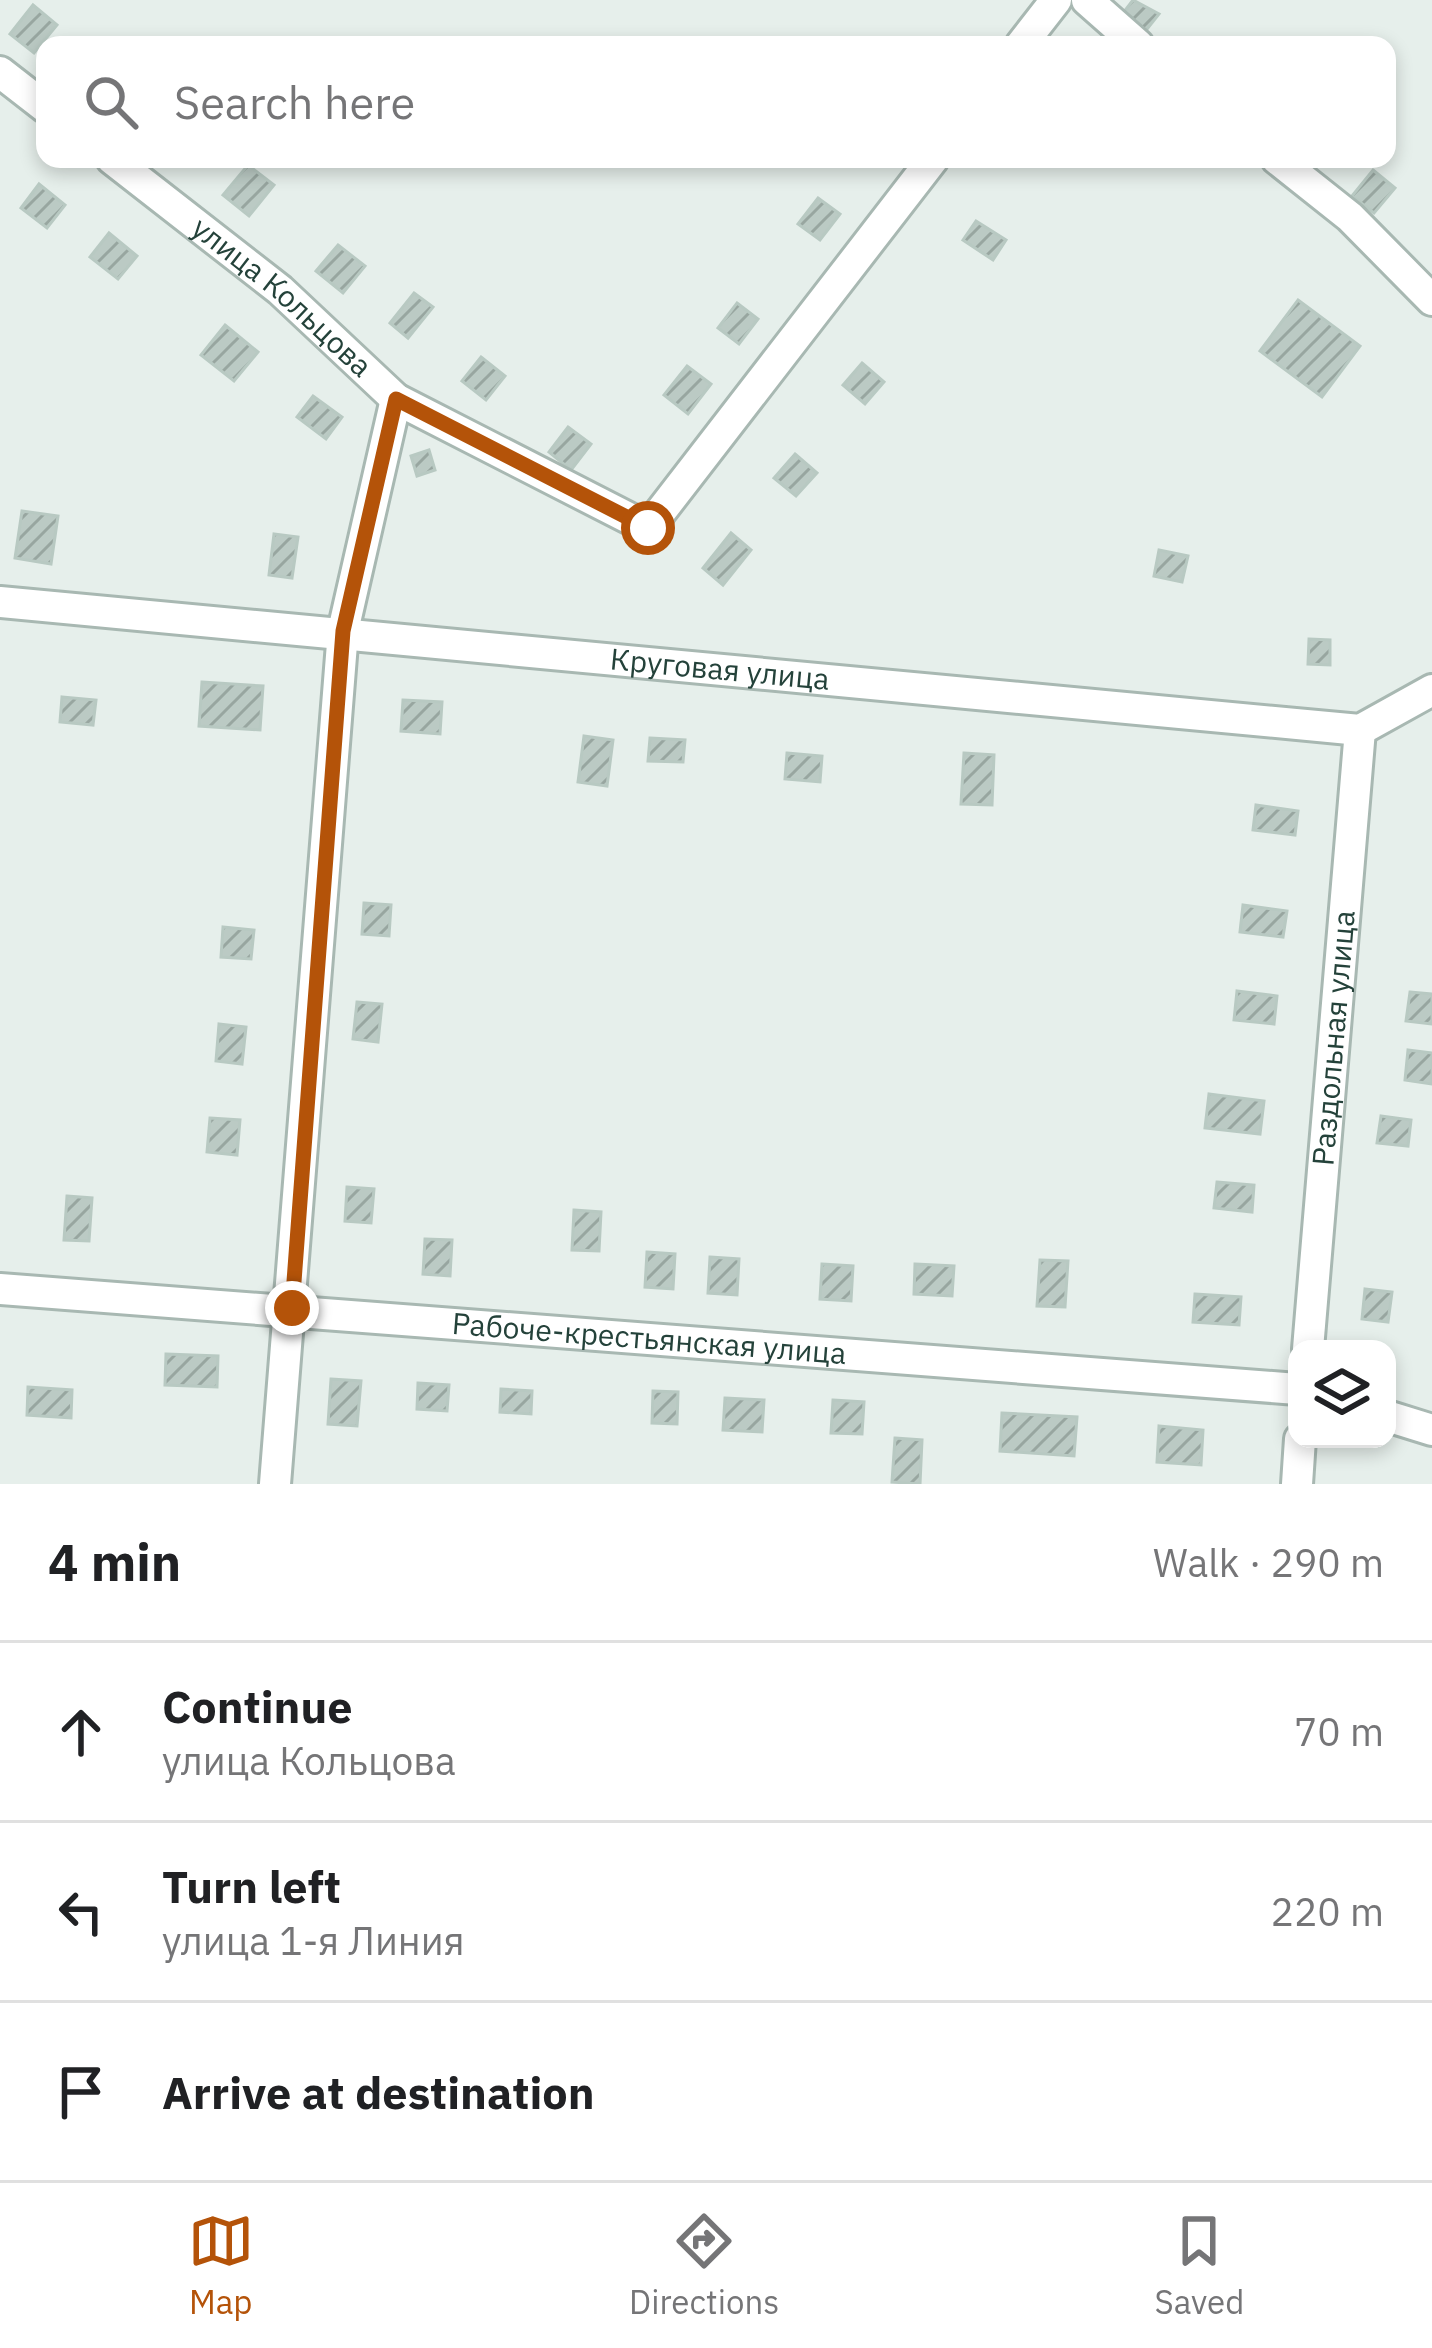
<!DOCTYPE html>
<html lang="en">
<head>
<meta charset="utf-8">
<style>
	:root { --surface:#fff; --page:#f2f2f2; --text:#202124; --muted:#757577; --line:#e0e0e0; --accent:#b45309 }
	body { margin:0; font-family:"IBM Plex Sans",sans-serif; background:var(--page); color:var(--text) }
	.controls { position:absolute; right:36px; bottom:36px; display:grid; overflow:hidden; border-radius:24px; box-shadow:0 6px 18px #0003 }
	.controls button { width:108px; height:108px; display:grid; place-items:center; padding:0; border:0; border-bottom:3px solid var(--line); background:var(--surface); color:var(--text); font:60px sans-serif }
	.stop { position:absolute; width:36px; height:36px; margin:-27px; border:9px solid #b45309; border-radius:50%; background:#fff }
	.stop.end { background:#b45309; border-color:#fff; box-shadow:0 3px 12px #0008 }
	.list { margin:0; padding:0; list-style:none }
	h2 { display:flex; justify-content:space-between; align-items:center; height:156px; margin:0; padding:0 48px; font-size:51px }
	h2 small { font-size:39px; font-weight:400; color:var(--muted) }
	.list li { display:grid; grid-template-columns:78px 1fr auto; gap:36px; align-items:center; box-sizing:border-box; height:180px; padding:0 48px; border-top:3px solid var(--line) }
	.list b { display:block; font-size:45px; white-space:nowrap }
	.list p { margin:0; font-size:39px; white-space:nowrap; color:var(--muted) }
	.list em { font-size:39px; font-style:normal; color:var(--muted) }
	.icon { flex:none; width:66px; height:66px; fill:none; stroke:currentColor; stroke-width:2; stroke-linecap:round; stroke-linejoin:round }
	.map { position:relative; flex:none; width:1432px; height:1484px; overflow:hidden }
	.search { position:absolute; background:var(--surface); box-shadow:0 6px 18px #0003; left:36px; right:36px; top:36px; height:132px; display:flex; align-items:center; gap:30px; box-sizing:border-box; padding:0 42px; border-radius:24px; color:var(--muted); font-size:45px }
	.sheet { height:696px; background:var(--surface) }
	nav { display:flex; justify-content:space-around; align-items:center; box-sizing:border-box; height:168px; border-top:3px solid var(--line); background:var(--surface); font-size:33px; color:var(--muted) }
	nav a { display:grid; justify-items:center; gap:6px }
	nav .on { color:var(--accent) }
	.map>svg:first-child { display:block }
	.building { fill:url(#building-hatch); stroke:#b8c9c2; stroke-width:3 }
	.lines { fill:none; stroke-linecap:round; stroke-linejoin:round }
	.minor-casing { stroke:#a8b8b2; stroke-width:36 }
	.minor { stroke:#fff; stroke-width:30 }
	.route { stroke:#b45309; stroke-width:15 }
	.labels { text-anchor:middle; stroke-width:9; stroke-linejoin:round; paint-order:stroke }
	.street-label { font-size:30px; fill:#24423a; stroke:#f7fbf9 }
</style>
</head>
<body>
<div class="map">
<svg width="1432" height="1484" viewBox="0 0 1432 1484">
	<defs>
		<pattern id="building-hatch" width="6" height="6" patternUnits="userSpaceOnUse" patternTransform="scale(3)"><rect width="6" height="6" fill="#bbcac4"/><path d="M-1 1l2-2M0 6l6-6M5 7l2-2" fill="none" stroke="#98a6a0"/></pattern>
	</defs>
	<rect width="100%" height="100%" fill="#e6efeb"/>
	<g class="building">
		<polygon points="1133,0 1159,14 1140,38 1117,21"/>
		<polygon points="33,5 57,25 34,53 10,34"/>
		<polygon points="248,165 274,185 249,216 223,195"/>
		<polygon points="1373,170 1395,188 1374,213 1352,196"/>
		<polygon points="39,184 65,205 47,228 21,208"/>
		<polygon points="818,198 840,214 820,240 798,224"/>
		<polygon points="976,221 1006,240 993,260 963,240"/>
		<polygon points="109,233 137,256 118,279 90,257"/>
		<polygon points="338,245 365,266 343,293 316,271"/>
		<polygon points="414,293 433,307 408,338 390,323"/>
		<polygon points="1298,300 1360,346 1322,397 1260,351"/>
		<polygon points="737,303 758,319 739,344 718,328"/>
		<polygon points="225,325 258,352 234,381 201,355"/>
		<polygon points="481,357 505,376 486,400 462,381"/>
		<polygon points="862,363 884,382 865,404 843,385"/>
		<polygon points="687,366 711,384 688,414 664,395"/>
		<polygon points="313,396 342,417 326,439 297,417"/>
		<polygon points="568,427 591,444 571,470 549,452"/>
		<polygon points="429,450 435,470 417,476 411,456"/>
		<polygon points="795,454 817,473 796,496 774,478"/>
		<polygon points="22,511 58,516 51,564 15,558"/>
		<polygon points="731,533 751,550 723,585 703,568"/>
		<polygon points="274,534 298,537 292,578 269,575"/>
		<polygon points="1159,550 1188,556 1182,582 1154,576"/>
		<polygon points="1309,639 1330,640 1330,665 1308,664"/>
		<polygon points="202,682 263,686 260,730 199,726"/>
		<polygon points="62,697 96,700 93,725 60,722"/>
		<polygon points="403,700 442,702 440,734 401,731"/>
		<polygon points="584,736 613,740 607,786 578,782"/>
		<polygon points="650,738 685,740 683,762 648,761"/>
		<polygon points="787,753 822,756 820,782 785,779"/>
		<polygon points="964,753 994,755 992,805 961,804"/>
		<polygon points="1256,805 1298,811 1295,835 1253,830"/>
		<polygon points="364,903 391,905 389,936 362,934"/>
		<polygon points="1243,905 1287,911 1283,937 1240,932"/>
		<polygon points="223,927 254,930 251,959 221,957"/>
		<polygon points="1237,991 1277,996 1274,1024 1234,1020"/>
		<polygon points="1410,992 1432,994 1432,1024 1406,1021"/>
		<polygon points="357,1002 382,1004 378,1042 353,1039"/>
		<polygon points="219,1024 246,1027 242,1064 216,1061"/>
		<polygon points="1408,1050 1432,1053 1432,1084 1405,1080"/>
		<polygon points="1209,1094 1264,1101 1260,1134 1205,1128"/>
		<polygon points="1381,1116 1411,1120 1408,1146 1377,1143"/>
		<polygon points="210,1118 240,1120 237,1155 207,1152"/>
		<polygon points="1217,1182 1254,1185 1252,1212 1214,1208"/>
		<polygon points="347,1187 374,1189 371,1223 345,1221"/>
		<polygon points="67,1196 92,1198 89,1241 64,1240"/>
		<polygon points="574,1210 601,1212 599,1251 572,1250"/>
		<polygon points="425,1239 452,1240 450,1276 423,1274"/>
		<polygon points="647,1252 675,1254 673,1289 645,1287"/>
		<polygon points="710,1257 739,1259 737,1295 708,1293"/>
		<polygon points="1040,1260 1068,1261 1065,1307 1037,1306"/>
		<polygon points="822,1264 853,1266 851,1301 820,1299"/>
		<polygon points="915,1264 954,1266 952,1296 914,1294"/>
		<polygon points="1365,1289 1392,1292 1388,1322 1362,1319"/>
		<polygon points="1195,1294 1241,1297 1239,1325 1193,1322"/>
		<polygon points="166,1354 218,1356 217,1387 165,1385"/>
		<polygon points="331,1379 361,1381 357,1426 328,1424"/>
		<polygon points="418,1383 449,1385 447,1411 417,1409"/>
		<polygon points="28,1387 72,1390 71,1418 27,1415"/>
		<polygon points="501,1389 532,1391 531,1414 500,1412"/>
		<polygon points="653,1391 678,1392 677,1424 652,1423"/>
		<polygon points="725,1398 764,1400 762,1432 723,1430"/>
		<polygon points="833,1400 864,1402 862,1434 831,1433"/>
		<polygon points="1002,1413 1077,1417 1074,1456 1000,1451"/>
		<polygon points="1159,1426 1203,1430 1201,1465 1157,1462"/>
		<polygon points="895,1438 922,1440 920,1484 892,1482"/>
	</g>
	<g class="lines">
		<defs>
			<g id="minor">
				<polyline points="1087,0 1138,45"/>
				<polyline points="1021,45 1056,0"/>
				<polyline points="0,72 45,107"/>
				<path id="s1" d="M112,159l168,131 116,109 252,129 285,-369"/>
				<polyline points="1277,159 1350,217 1432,300"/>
				<path id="s2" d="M0,602l1360,128 72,-40"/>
				<path id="s3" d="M0,1289l1297,100"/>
				<path id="s4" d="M1308,1349l52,-619"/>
				<polyline points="1387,1416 1432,1430"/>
				<polyline points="275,1484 343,631 396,399"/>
				<polyline points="1297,1484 1300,1439"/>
			</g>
		</defs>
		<use href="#minor" class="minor-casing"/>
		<use href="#minor" class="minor"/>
	</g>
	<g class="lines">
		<polyline class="route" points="292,1308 343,631 396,399 648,528"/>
	</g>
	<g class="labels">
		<g class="street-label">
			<text dy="10" stroke="none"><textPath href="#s1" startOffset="219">улица Кольцова</textPath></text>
			<text dy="10" stroke="none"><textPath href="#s2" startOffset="723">Круговая улица</textPath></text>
			<text dy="10" stroke="none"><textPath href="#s4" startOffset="312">Раздольная улица</textPath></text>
			<text dy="10" stroke="none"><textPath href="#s3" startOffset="651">Рабоче-крестьянская улица</textPath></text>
		</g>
	</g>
</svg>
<div class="controls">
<button><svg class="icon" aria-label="layers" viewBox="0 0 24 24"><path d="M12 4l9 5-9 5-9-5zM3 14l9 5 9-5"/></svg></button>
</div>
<div class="stop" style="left:648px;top:528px"></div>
<div class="stop end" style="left:292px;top:1308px"></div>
<div class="search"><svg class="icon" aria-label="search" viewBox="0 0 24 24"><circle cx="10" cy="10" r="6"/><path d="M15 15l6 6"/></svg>Search here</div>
</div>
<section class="sheet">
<h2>4 min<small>Walk · 290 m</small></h2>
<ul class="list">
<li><svg class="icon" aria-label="ahead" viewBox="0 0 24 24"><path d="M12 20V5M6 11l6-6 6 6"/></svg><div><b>Continue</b><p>улица Кольцова</p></div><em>70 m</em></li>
<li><svg class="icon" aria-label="left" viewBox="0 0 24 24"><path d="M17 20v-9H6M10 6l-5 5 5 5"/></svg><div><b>Turn left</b><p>улица 1-я Линия</p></div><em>220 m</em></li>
<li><svg class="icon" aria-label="arrive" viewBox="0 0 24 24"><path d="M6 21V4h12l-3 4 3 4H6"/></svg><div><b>Arrive at destination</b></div></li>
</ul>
</section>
<nav>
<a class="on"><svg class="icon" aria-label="map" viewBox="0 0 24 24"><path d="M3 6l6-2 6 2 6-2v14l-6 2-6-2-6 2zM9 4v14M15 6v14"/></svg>Map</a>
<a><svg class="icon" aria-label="directions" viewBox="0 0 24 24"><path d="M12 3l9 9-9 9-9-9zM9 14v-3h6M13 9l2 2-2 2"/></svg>Directions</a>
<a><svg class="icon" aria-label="saved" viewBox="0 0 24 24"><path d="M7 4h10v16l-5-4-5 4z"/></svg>Saved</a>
</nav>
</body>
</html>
